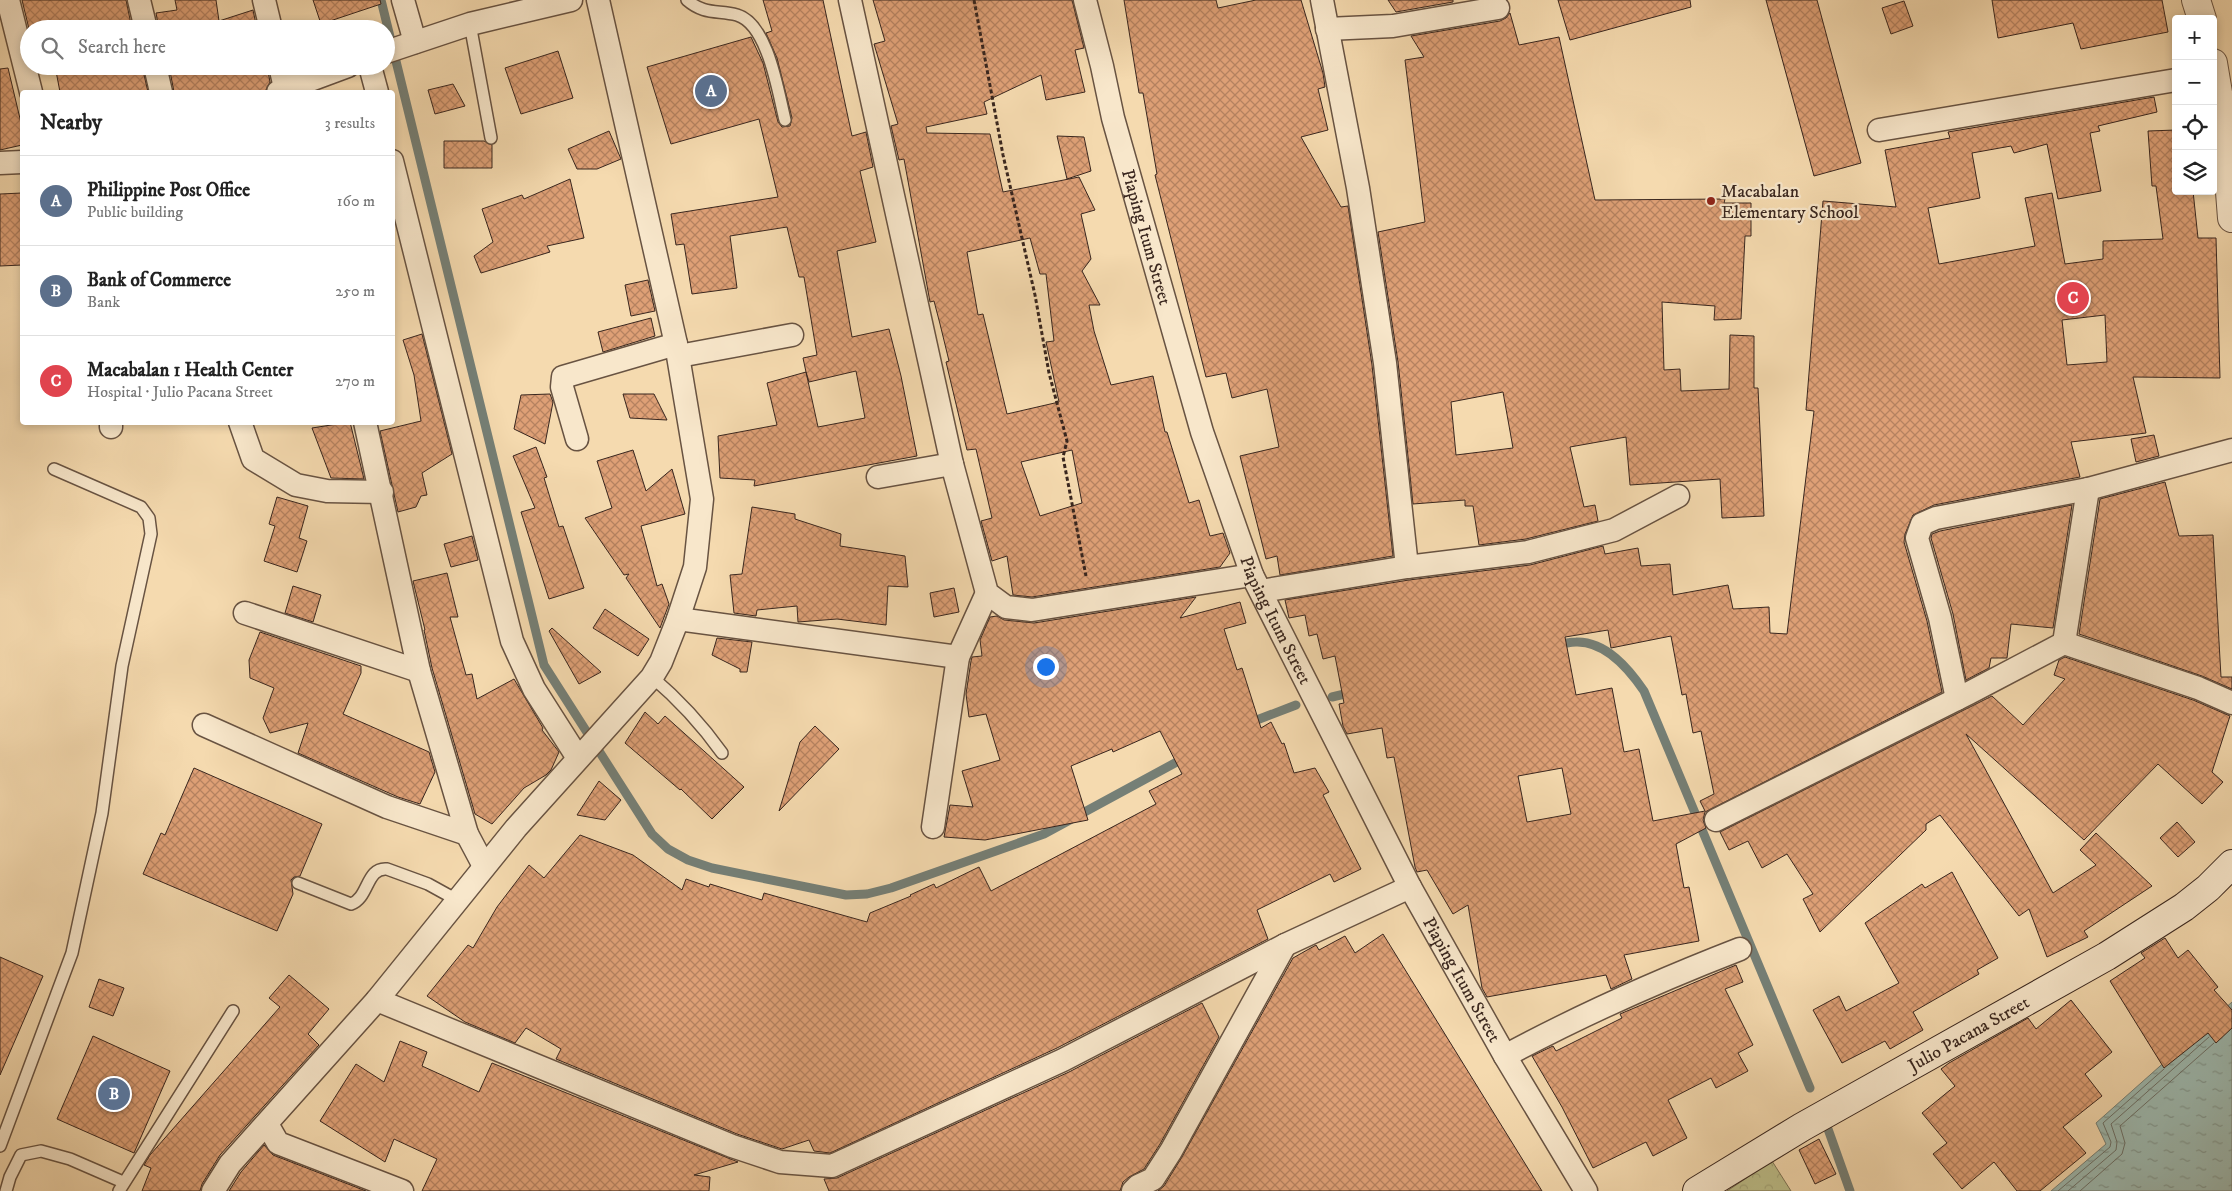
<!DOCTYPE html>
<html lang="en">
<head>
<meta charset="utf-8">
<style>
	:root { --surface:#fff; --page:#f2f2f2; --text:#222; --muted:#767676; --line:#e0e0e0; --accent:#db2777 }
	body { margin:0; font-family:"IM FELL DW Pica",serif; background:var(--page); color:var(--text) }
	.controls { position:absolute; right:15px; top:15px; display:grid; overflow:hidden; border-radius:5px; box-shadow:0 2px 8px #0003 }
	.controls button { width:45px; height:45px; display:grid; place-items:center; padding:0; border:0; border-bottom:1px solid var(--line); background:var(--surface); color:var(--text); font:25px sans-serif }
	.you { position:absolute; left:1045px; top:666px; width:18px; height:18px; margin:-12px; border:4px solid #fff; border-radius:50%; background:#1a73e8; box-shadow:0 0 0 8px #1a73e833 }
	.badge { display:grid; place-items:center; width:32px; height:32px; border-radius:50%; background:var(--accent); color:#fff; font-size:16px; font-weight:700 }
	.pin { position:absolute; translate:-50% -50%; border:2px solid #fff; box-shadow:0 1px 5px #0006 }
	.list { margin:0; padding:0; list-style:none }
	h2 { display:flex; justify-content:space-between; align-items:center; height:65px; margin:0; padding:0 20px; font-size:21px }
	h2 small { font-size:16px; font-weight:400; color:var(--muted) }
	.list li { display:grid; grid-template-columns:32px 1fr auto; gap:15px; align-items:center; box-sizing:border-box; height:90px; padding:0 20px; border-top:1px solid var(--line) }
	.list b { display:block; font-size:19px; white-space:nowrap }
	.list p { margin:0; font-size:16px; white-space:nowrap; color:var(--muted) }
	.list em { font-size:16px; font-style:normal; color:var(--muted) }
	.icon { flex:none; width:28px; height:28px; fill:none; stroke:currentColor; stroke-width:2; stroke-linecap:round; stroke-linejoin:round }
	.map { position:relative; flex:none; width:2232px; height:1191px; overflow:hidden }
	.search { position:absolute; background:var(--surface); box-shadow:0 2px 8px #0003; left:20px; top:20px; width:375px; height:55px; display:flex; align-items:center; gap:12px; box-sizing:border-box; padding:0 18px; border-radius:28px; color:var(--muted); font-size:19px }
	.panel { position:absolute; background:var(--surface); box-shadow:0 2px 8px #0003; left:20px; top:90px; width:375px; height:335px; border-radius:5px }
	.map>svg:first-child { display:block }
	.forest { fill:url(#forest-crowns); stroke:#7b7254 }
	.water { fill:url(#water-ripples); stroke:#757f76 }
	.lines { fill:none; stroke-linecap:round; stroke-linejoin:round }
	.shore { stroke:#6b7068; stroke-width:1 }
	.stream { stroke:#757f76; stroke-width:9 }
	.building { fill:url(#building-cross-hatch); stroke:#39261e; fill-rule:evenodd }
	.service-casing { stroke:#685342; stroke-width:14 }
	.minor-casing { stroke:#685342; stroke-width:25 }
	.tertiary-casing { stroke:#685342; stroke-width:30 }
	.secondary-casing { stroke:#39261e; stroke-width:30 }
	.path { stroke:#39261e; stroke-width:3; stroke-dasharray:4 2.5; stroke-linecap:butt }
	.service { stroke:#f8e7cb; stroke-width:11 }
	.minor { stroke:#f8e7cb; stroke-width:22 }
	.tertiary { stroke:#f8e7cb; stroke-width:28 }
	.secondary { stroke:#f8e7cb; stroke-width:28 }
	.poi-dot { fill:#8f2418; stroke:#f8e7cb; stroke-width:2 }
	.labels { text-anchor:middle; stroke-width:4.5; stroke-linejoin:round; paint-order:stroke }
	.poi-label { font-size:18px; fill:#39261e; stroke:#f8e7cb; text-anchor:start }
	.street-label { font-size:18px; fill:#39261e; stroke:#f8e7cb }
</style>
</head>
<body>
<div class="map">
<svg width="2232" height="1191" viewBox="0 0 2232 1191">
	<defs>
		<pattern id="forest-crowns" width="20" height="18" patternUnits="userSpaceOnUse" patternTransform="scale(1.25)"><rect width="20" height="18" fill="#bdbf8a"/><path d="M2 6a3 3 0 1 1 6 0M12 15a3 3 0 1 1 6 0" fill="none" stroke="#a3a477"/></pattern>
		<pattern id="water-ripples" width="26" height="14" patternUnits="userSpaceOnUse" patternTransform="scale(1.25)"><rect width="26" height="14" fill="#9dbab1"/><path d="M2 4q2-2 4 0t4 0M15 11q2-2 4 0t4 0" fill="none" stroke="#81978f"/></pattern>
		<pattern id="building-cross-hatch" width="8" height="8" patternUnits="userSpaceOnUse" patternTransform="scale(1.25)"><rect width="8" height="8" fill="#dea076"/><path d="M0 0l8 8M0 8l8-8" fill="none" stroke="#b58260"/></pattern>
	</defs>
	<rect width="100%" height="100%" fill="#f5daaf"/>
	<filter id="stains"><feTurbulence type="fractalNoise" baseFrequency=".004" numOctaves="4"/><feColorMatrix values="0 0 0 0 .2 0 0 0 0 .09 0 0 0 0 .02 0 0 0 .5 -.17"/></filter>
	<radialGradient id="worn" r=".72"><stop offset=".6" stop-color="#630" stop-opacity="0"/><stop offset="1" stop-color="#630" stop-opacity=".3"/></radialGradient>
	<polygon class="forest" points="1772,1161 1791,1191 1727,1191"/>
	<polygon class="water" points="2232,1002 2232,1191 2051,1191 2106,1144 2096,1123"/>
	<g class="lines">
		<g class="shore">
			<polyline points="2058,1191 2110,1147 2111,1142 2103,1123 2164,1069"/>
			<polyline points="2068,1191 2116,1150 2117,1142 2111,1124 2209,1037"/>
			<polyline points="2080,1191 2122,1154 2125,1143 2120,1126 2214,1043"/>
		</g>
		<g class="stream">
			<polyline points="381,0 544,665 652,834 668,849 688,860 712,868 846,895 867,894 891,888 1044,834 1186,757"/>
			<path d="M1556,646c6,-2 13,-4 20,-4 30,-1 53,27 68,49l166,397"/>
			<polyline points="1332,697 1353,692"/>
			<polyline points="1249,723 1296,705"/>
			<polyline points="1828,1129 1850,1191"/>
		</g>
	</g>
	<g class="building">
		<polygon points="22,0 126,0 132,29 29,29"/>
		<polygon points="175,0 216,0 219,21 253,10 257,29 159,29 156,13 177,10"/>
		<polygon points="313,0 380,0 381,4 321,24"/>
		<path d="M763,0h60l29,136 14,-4 7,35 -13,4 16,71 -39,9 15,86 37,-8 12,47 16,80 -163,30 1,-6 -35,-2 -2,-42 59,-11 -10,-42 39,-11 -3,-14 14,-3 -13,-78h-5l-12,-50 -57,9 7,52 -45,6 -8,-50 -8,1 -5,-31 107,-17 -19,-78 -88,25 -24,-77 104,-30 12,26 15,59 4,5 8,-1 2,-8 -15,-60 -11,-25 6,-2zM856,371l9,47 -47,9 -12,-55 3,10z"/>
		<path d="M873,0h199l12,48 -9,2 10,42 -39,8 -5,-25 -57,27 3,12 -61,13 1,6 63,1 13,58 76,-15 16,33 -14,4 10,45 -9,12 18,34h-11l5,26 17,54 42,-9 12,56h2l22,71 10,-3 11,36 13,-3 7,20 -10,14 -188,30 -19,-2 -6,-39 -15,5 -11,-40 11,-3 -16,-69 -9,1 -21,-88 3,-1 -9,-37 -6,-23 -4,1 -26,-143 -5,1 -8,-34 7,-2 -24,-80 11,-3zM1030,238l10,36h6l8,67 -8,1 13,60 -52,12 -24,-100 -5,1 -11,-63zM1072,450l10,53 -42,13 -19,-54z"/>
		<polygon points="1124,0 1216,0 1218,8 1256,0 1301,0 1323,73 1325,87 1318,89 1328,130 1301,137 1341,207 1348,206 1372,365 1393,556 1280,575 1277,556 1266,559 1240,456 1279,447 1267,389 1232,398 1226,373 1206,377 1155,175 1157,174 1143,93 1139,93"/>
		<polygon points="1388,0 1453,0 1453,2 1396,12"/>
		<polygon points="1558,0 1690,0 1691,7 1570,40"/>
		<polygon points="1766,0 1817,0 1861,163 1814,176"/>
		<polygon points="1992,0 2162,0 2168,32 2081,49 2073,23 1998,38"/>
		<polygon points="1904,1 1913,26 1891,34 1882,8"/>
		<path d="M1510,13l9,32 40,-8 36,163 130,-1 -1,4h27v33h-6l-4,83 -27,1 1,-14 -53,-4 2,68 16,-1 1,22 48,-2 1,-54 24,1v52h4l6,128 -42,2 -2,-39 -90,6 -4,-48 -56,10 14,60 11,-2 3,16 -72,18 -47,6 -6,-39h-8v-6l-52,4 -15,-142 -20,-130 47,-10 -20,-162 19,-3 -13,-21 89,-15 6,-3zM1503,392l10,56 -57,7 -5,-53z"/>
		<polygon points="558,51 573,98 521,114 505,68"/>
		<polygon points="55,66 142,66 148,92 60,92"/>
		<polygon points="169,66 267,66 270,82 265,92 174,92"/>
		<polygon points="8,68 22,127 22,145 0,150 0,69"/>
		<polygon points="453,84 465,106 435,114 428,90"/>
		<path d="M2154,97l3,15 -59,14 2,5 -10,2 11,58 -43,8 -11,-55 -33,9 -3,-7 -39,7 8,45 -52,10 11,56 96,-18 -10,-48 27,-5 13,71 38,-5v-18l60,-2 -7,-53h-4l-4,-55 28,-1v61h17l5,47h18l4,140 -87,-1 13,56 -75,9 9,35 -146,28 -21,10 -8,19 -1,8 23,79 15,71 -237,120 -2,8 3,8 -30,16 8,44 5,-1 10,54 -75,14 8,24 -21,10 -5,-14 -119,22 -5,-9 -14,-83 -15,9 -26,-44 -10,2 -2,-5 -21,-110 -7,1 -5,-30 -35,6 -4,-8 -4,-22 5,-1 -9,-47 -12,3 -6,-25 -8,2 -4,-21 -16,3 -4,-18 124,-20 121,-15 73,-19 2,8 33,-6 3,18 29,-2 3,31 55,-10 5,24 36,-2 1,26 17,1 27,-223 -8,-1 17,-209 73,6 -11,-57 65,-12 -2,-6zM2105,315l2,47 -40,3 -5,-45zM1608,630l3,18 60,-12 11,59 4,-1 7,39 8,-2 13,63 -14,7 5,10 -52,10 -14,-72 -15,3 -12,-64 -36,7 -11,-58zM1562,768l9,46 -44,8 -9,-46z"/>
		<polygon points="609,131 621,159 597,169 577,169 568,149"/>
		<polygon points="1057,136 1084,137 1091,171 1067,179"/>
		<polygon points="444,141 484,141 492,145 492,168 444,168"/>
		<polygon points="570,179 584,238 547,246 550,252 481,273 474,256 493,242 482,209 522,195 524,199"/>
		<polygon points="22,193 22,265 0,266 0,194"/>
		<polygon points="648,280 655,311 631,316 625,285"/>
		<polygon points="651,318 655,336 603,352 598,332"/>
		<polygon points="422,334 452,454 422,473 427,495 421,496 416,507 398,512 380,431 421,421 414,375 403,340"/>
		<polygon points="550,394 553,402 545,444 514,429 521,395"/>
		<polygon points="623,394 654,394 667,420 630,418"/>
		<polygon points="350,422 364,479 331,478 312,428"/>
		<polygon points="2154,435 2159,456 2136,462 2131,439"/>
		<polygon points="536,447 547,477 544,478 559,527 563,526 584,588 549,599 521,512 535,508 513,456"/>
		<polygon points="633,450 646,491 672,469 685,514 641,526 657,586 662,584 669,604 660,628 626,578 629,574 624,575 585,518 612,508 597,461"/>
		<polygon points="2165,482 2179,536 2213,535 2221,677 2232,677 2232,689 2202,676 2079,634 2100,499"/>
		<polygon points="277,497 308,506 299,538 307,541 297,572 264,561 275,526 269,524"/>
		<polygon points="2072,505 2053,628 2011,624 2007,658 1991,658 1989,668 1966,680 1953,614 1931,538 1932,534 1940,531"/>
		<polygon points="752,507 795,514 795,519 841,534 840,546 905,556 908,587 888,586 886,625 837,619 798,622 797,606 757,610 756,616 734,613 730,575 742,574"/>
		<polygon points="472,536 478,560 451,567 444,544"/>
		<polygon points="447,573 458,617 450,617 466,675 472,674 477,699 514,679 543,728 542,730 559,752 551,770 546,775 524,788 492,824 475,814 432,668 424,630 425,630 413,581"/>
		<polygon points="293,586 321,595 313,622 285,613"/>
		<polygon points="954,588 959,612 934,617 930,593"/>
		<polygon points="1196,597 1180,618 1240,602 1246,623 1224,629 1237,670 1242,668 1261,728 1271,722 1282,744 1284,743 1294,773 1315,768 1329,792 1323,795 1361,869 1334,882 1330,874 1257,910 1268,939 1057,1048 830,1153 814,1151 809,1140 782,1149 737,1134 556,1059 561,1049 526,1028 515,1043 465,1022 427,996 468,945 473,948 497,907 529,865 544,878 580,835 633,855 682,890 686,879 709,887 710,884 762,900 764,893 867,922 870,913 911,896 910,895 934,884 936,888 979,867 991,891 1156,804 1149,791 1182,774 1160,731 1113,752 1112,749 1071,766 1088,820 985,840 944,837 950,805 973,807 962,771 1000,760 986,714 969,717 966,694 971,661 972,657 982,656 980,640 990,617 997,616 1004,620 1034,623"/>
		<polygon points="605,609 649,639 638,656 593,628"/>
		<polygon points="552,628 601,672 579,684 549,631"/>
		<polygon points="260,632 361,666 361,673 343,714 429,752 435,772 420,804 398,797 298,753 308,723 270,733 263,718 274,688 250,678 249,660"/>
		<polygon points="717,638 752,642 747,672 740,672 740,669 712,655"/>
		<polygon points="2065,657 2193,700 2230,716 2212,772 2223,782 2202,804 2158,764 2084,840 1966,734 2053,893 2096,865 2080,850 2096,833 2152,886 2084,931 2088,937 2047,957 2029,909 2019,916 1940,815 1926,824 1926,830 1820,932 1803,899 1813,894 1787,854 1762,868 1748,841 1729,850 1720,832 1992,696 2023,725 2065,679 2054,675 2059,660"/>
		<polygon points="645,712 658,724 665,716 744,787 712,819 681,789 680,790 625,743"/>
		<polygon points="815,726 839,749 779,811 800,742"/>
		<polygon points="194,768 322,824 300,876 294,877 291,880 293,894 277,931 143,874 161,833 165,835"/>
		<polygon points="599,781 621,800 605,820 577,815"/>
		<polygon points="2177,822 2195,842 2178,857 2160,838"/>
		<polygon points="1952,872 1998,958 1977,970 1979,974 1913,1012 1923,1030 1890,1049 1885,1041 1842,1063 1813,1010 1839,996 1846,1011 1899,983 1865,923 1922,884 1925,888"/>
		<polygon points="1383,934 1542,1191 1158,1191 1164,1186 1182,1157 1293,958 1316,945 1319,950 1345,936 1355,953"/>
		<polygon points="2165,938 2178,958 2188,950 2218,987 2214,990 2232,1010 2232,1028 2216,1043 2208,1033 2164,1068 2110,981 2145,958 2141,953"/>
		<polygon points="0,957 43,976 0,1075"/>
		<polygon points="1736,965 1743,982 1725,989 1753,1045 1738,1053 1748,1071 1716,1088 1711,1078 1668,1100 1687,1138 1653,1156 1646,1142 1593,1168 1562,1107 1532,1056 1553,1046 1556,1051 1622,1018 1620,1014"/>
		<polygon points="289,975 329,1009 308,1034 319,1045 220,1155 202,1184 200,1191 142,1191 151,1168 144,1165 150,1155 280,1007 269,998"/>
		<polygon points="99,979 124,988 113,1016 89,1007"/>
		<polygon points="2071,1000 2112,1052 2085,1074 2102,1096 2063,1127 2086,1153 2040,1191 2017,1191 1994,1162 1962,1189 1933,1154 1947,1143 1922,1113 1955,1086 1941,1069 1949,1063 2028,1018 2036,1029"/>
		<polygon points="1202,1003 1219,1037 1160,1144 1144,1169 1129,1177 1123,1182 1120,1191 829,1191 824,1179 837,1178 1069,1072"/>
		<polygon points="93,1036 170,1071 134,1153 57,1119"/>
		<polygon points="400,1041 427,1052 422,1066 479,1092 492,1063 738,1162 694,1175 710,1177 709,1191 422,1191 437,1159 394,1139 385,1162 320,1121 356,1064 384,1082"/>
		<polygon points="1819,1139 1836,1174 1815,1184 1799,1150"/>
		<polygon points="264,1145 273,1155 366,1191 229,1191 241,1172"/>
	</g>
	<g class="lines">
		<defs>
			<g id="service">
				<path d="M687,0c17,15 31,10 50,15 31,9 41,77 48,105"/>
				<polyline points="470,24 491,138"/>
				<path d="M652,677c26,22 50,48 70,76"/>
				<path d="M298,883l53,21c18,-6 15,-37 36,-35l41,15 29,16"/>
				<polyline points="0,1146 72,953 102,813 122,666 151,534 149,518 141,507 54,469"/>
				<polyline points="6,1191 10,1177 21,1155 41,1151 70,1159 123,1182"/>
				<polyline points="119,1191 233,1011"/>
			</g>
			<g id="minor">
				<polyline points="8,0 31,92"/>
				<polyline points="139,0 146,29"/>
				<polyline points="264,0 271,29"/>
				<polyline points="403,0 415,42"/>
				<polyline points="850,0 952,464 987,593 1006,607 1032,610 1252,575"/>
				<path id="s1" d="M1085,0l17,66 11,52 89,314 50,143 158,312 95,169 81,135"/>
				<polyline points="1322,0 1358,188 1385,363 1407,567"/>
				<polyline points="1327,29 1393,26 1498,8"/>
				<polyline points="386,52 470,24 571,0"/>
				<polyline points="155,66 161,92"/>
				<polyline points="280,66 286,92"/>
				<polyline points="370,66 377,92"/>
				<polyline points="278,92 348,66"/>
				<polyline points="1879,130 2176,80"/>
				<polyline points="392,161 512,641 534,689 578,758"/>
				<polyline points="0,163 22,162"/>
				<polyline points="679,356 792,335"/>
				<polyline points="111,422 111,427"/>
				<polyline points="240,422 253,459 296,485 327,491 382,492"/>
				<polyline points="365,422 419,671 467,834 484,866"/>
				<polyline points="577,439 562,387 563,377 676,344"/>
				<polyline points="878,477 952,464"/>
				<polyline points="1261,591 1407,567 1528,552 1614,530 1678,496"/>
				<polyline points="245,613 419,671"/>
				<polyline points="678,619 958,657"/>
				<polyline points="2064,643 2198,688 2232,703"/>
				<polyline points="1957,699 1940,618 1917,538 1922,524 1936,518 2088,489 2232,450"/>
				<polyline points="204,725 387,807 467,834"/>
				<polyline points="1716,820 1969,693 2064,643 2088,489"/>
				<polyline points="933,827 958,657 987,593"/>
				<polyline points="377,1000 732,1146 780,1162 832,1166 1063,1060 1285,945 1410,887"/>
				<path d="M1505,1056c76,-41 155,-76 235,-107"/>
				<polyline points="267,1124 278,1143 402,1191"/>
				<polyline points="213,1191 230,1164 377,1000 516,828 652,677 661,662 678,619 695,567 702,499 676,344 598,0"/>
				<polyline points="1133,1191 1138,1186 1153,1179 1171,1151 1285,945"/>
			</g>
			<g id="tertiary">
				<polyline points="2196,0 2202,19"/>
				<polyline points="2213,63 2226,140 2232,218"/>
			</g>
			<g id="secondary">
				<path id="s2" d="M1697,1191l105,-64 305,-171 77,-49 24,-19 24,-24"/>
			</g>
		</defs>
		<use href="#service" class="service-casing"/>
		<use href="#minor" class="minor-casing"/>
		<use href="#tertiary" class="tertiary-casing"/>
		<use href="#secondary" class="secondary-casing"/>
		<polyline class="path" points="974,0 1003,155 1035,295 1049,373 1067,441 1063,457 1086,576"/>
		<use href="#service" class="service"/>
		<use href="#minor" class="minor"/>
		<use href="#tertiary" class="tertiary"/>
		<use href="#secondary" class="secondary"/>
	</g>
	<circle class="poi-dot" cx="1711" cy="201" r="5"/>
	<g class="labels">
		<g class="poi-label">
			<text x="1721" y="197">Macabalan<tspan x="1721" dy="21">Elementary School</tspan></text>
		</g>
		<g class="street-label">
			<text dy="6" stroke="none"><textPath href="#s1" startOffset="245">Piaping Itum Street</textPath></text>
			<text dy="6" stroke="none"><textPath href="#s1" startOffset="650">Piaping Itum Street</textPath></text>
			<text dy="6" stroke="none"><textPath href="#s1" startOffset="1055">Piaping Itum Street</textPath></text>
			<text dy="6" stroke="none"><textPath href="#s2" startOffset="314">Julio Pacana Street</textPath></text>
		</g>
	</g>
	<rect width="100%" height="100%" filter="url(#stains)"/>
	<rect width="100%" height="100%" fill="url(#worn)"/>
</svg>
<div class="controls">
<button>+</button>
<button>−</button>
<button><svg class="icon" aria-label="locate" viewBox="0 0 24 24"><circle cx="12" cy="12" r="6"/><path d="M12 2v4M12 18v4M2 12h4M18 12h4"/></svg></button>
<button><svg class="icon" aria-label="layers" viewBox="0 0 24 24"><path d="M12 4l9 5-9 5-9-5zM3 14l9 5 9-5"/></svg></button>
</div>
<div class="you"></div>
<div class="pin badge" style="left:711px;top:91px;background:#5c6f8a">A</div>
<div class="pin badge" style="left:114px;top:1094px;background:#5c6f8a">B</div>
<div class="pin badge" style="left:2073px;top:298px;background:#e0444e">C</div>
<div class="search"><svg class="icon" aria-label="search" viewBox="0 0 24 24"><circle cx="10" cy="10" r="6"/><path d="M15 15l6 6"/></svg>Search here</div>
<section class="panel">
<h2>Nearby<small>3 results</small></h2>
<ul class="list">
<li><span class="badge" style="background:#5c6f8a">A</span><div><b>Philippine Post Office</b><p>Public building</p></div><em>160 m</em></li>
<li><span class="badge" style="background:#5c6f8a">B</span><div><b>Bank of Commerce</b><p>Bank</p></div><em>250 m</em></li>
<li><span class="badge" style="background:#e0444e">C</span><div><b>Macabalan 1 Health Center</b><p>Hospital · Julio Pacana Street</p></div><em>270 m</em></li>
</ul>
</section>
</div>
</body>
</html>
